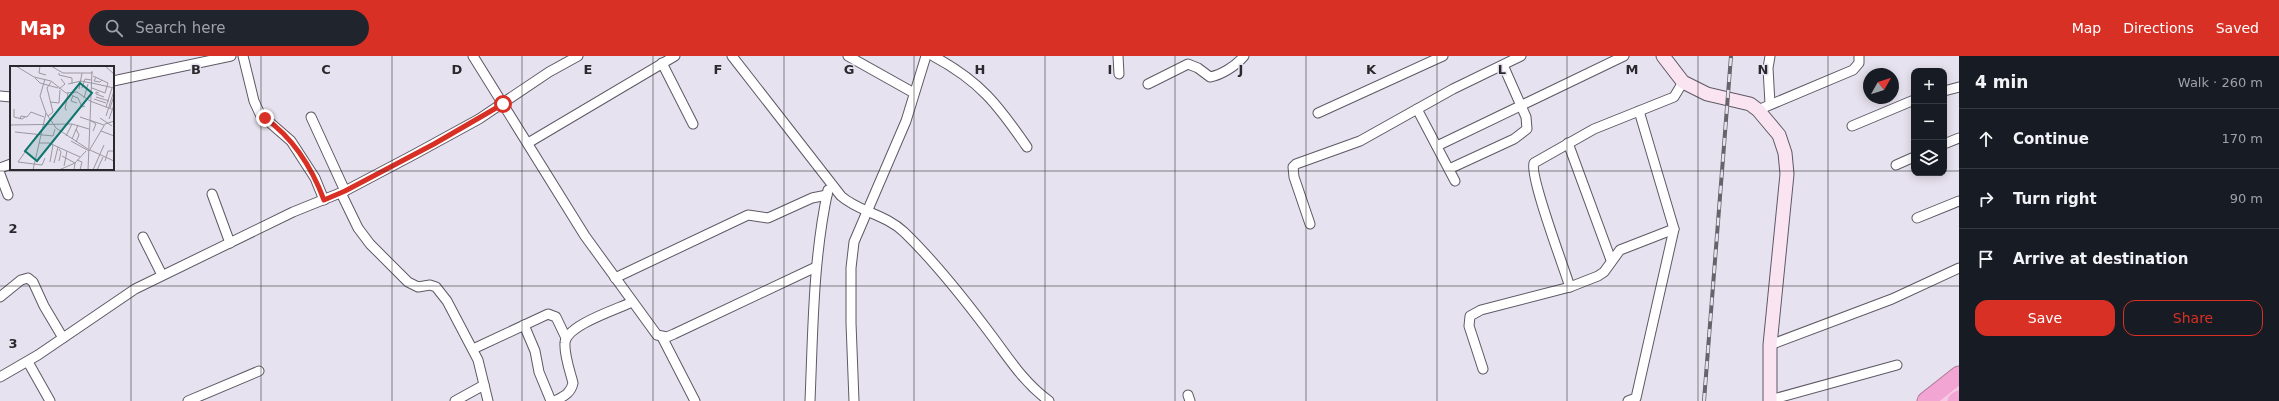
<!DOCTYPE html>
<html lang="en">
<head>
<meta charset="utf-8">
<style>
	:root { --surface:#171b24; --page:#20242c; --text:#f1f3f6; --muted:#9ea1a6; --line:#363941; --accent:#d93025 }
	body { margin:0; font-family:"DejaVu Sans",sans-serif; background:var(--page); color:var(--text) }
	.controls { position:absolute; right:12px; top:12px; display:grid; overflow:hidden; border-radius:8px; box-shadow:0 2px 10px #0003 }
	.controls button { width:36px; height:36px; display:grid; place-items:center; padding:0; border:0; border-bottom:1px solid var(--line); background:var(--surface); color:var(--text); font:20px sans-serif }
	.compass { position:absolute; left:1863px; top:12px; width:36px; height:36px; border-radius:50%; background:var(--surface); box-shadow:0 2px 10px #0003; rotate:51deg }
	.stop { position:absolute; width:12px; height:12px; margin:-9px; border:3px solid #d93025; border-radius:50%; background:#fff }
	.stop.end { background:#d93025; border-color:#fff; box-shadow:0 1px 4px #0008 }
	.list { margin:0; padding:0; list-style:none }
	h2 { display:flex; justify-content:space-between; align-items:center; height:52px; margin:0; padding:0 16px; font-size:17px }
	h2 small { font-size:13px; font-weight:400; color:var(--muted) }
	.list li { display:grid; grid-template-columns:26px 1fr auto; gap:12px; align-items:center; box-sizing:border-box; height:60px; padding:0 16px; border-top:1px solid var(--line) }
	.list b { display:block; font-size:15px; white-space:nowrap }
	.list em { font-size:13px; font-style:normal; color:var(--muted) }
	.actions { display:flex; gap:8px; padding:12px 16px }
	.actions a { flex:1; padding:9px 0; border:1px solid var(--accent); border-radius:12px; text-align:center; font-size:14px; color:var(--accent) }
	.actions .main { background:var(--accent); color:#fff }
	.icon { flex:none; width:22px; height:22px; fill:none; stroke:currentColor; stroke-width:2; stroke-linecap:round; stroke-linejoin:round }
	.map { position:relative; flex:none; width:1959px; height:345px; overflow:hidden }
	header { display:flex; align-items:center; gap:24px; box-sizing:border-box; height:56px; padding:0 20px; background:var(--accent); color:#fff }
	header strong { font-size:19px }
	nav { display:flex; gap:22px; margin-inline-start:auto; font-size:14px }
	.search { width:280px; height:36px; background:var(--page); display:flex; align-items:center; gap:10px; box-sizing:border-box; padding:0 14px; border-radius:22px; color:var(--muted); font-size:15px }
	main { display:flex }
	aside { flex:1; background:var(--surface) }
	.map>svg:first-child { display:block }
	.lines { fill:none; stroke-linecap:round; stroke-linejoin:round }
	.street-casing { stroke:#5e5965; stroke-width:11 }
	.secondary-casing { stroke:#5e5965; stroke-width:15 }
	.primary-casing { stroke:#ac7a99; stroke-width:16 }
	.highway-casing { stroke:#ac7a99; stroke-width:19 }
	.street { stroke:#fff; stroke-width:9 }
	.secondary { stroke:#fbe4f2; stroke-width:13 }
	.primary { stroke:#f7c9e5; stroke-width:14 }
	.highway { stroke:#f2a5d3; stroke-width:17 }
	.rail-casing { stroke:#66636b; stroke-width:4 }
	.rail { stroke:#e7e2ef; stroke-width:2.5; stroke-dasharray:8; stroke-linecap:butt }
	.route { stroke:#d93025; stroke-width:5 }
	.grid { fill:none; stroke:#2b292e; stroke-width:1; stroke-opacity:0.55 }
	.inset-road { fill:none; stroke:#9c98a2; stroke-width:1 }
	.view { fill:#0f766e; fill-opacity:0.15; stroke:#0f766e; stroke-width:2 }
	.inset-edge { fill:none; stroke:#2b292e; stroke-width:2 }
	.grid-label { font-size:13px; text-anchor:middle; font-weight:bold; fill:#2b292e; stroke:#e7e2ef; stroke-width:3; stroke-linejoin:round; paint-order:stroke }
</style>
</head>
<body>
<header>
<strong>Map</strong>
<div class="search"><svg class="icon" aria-label="search" viewBox="0 0 24 24"><circle cx="10" cy="10" r="6"/><path d="M15 15l6 6"/></svg>Search here</div>
<nav><a>Map</a><a>Directions</a><a>Saved</a></nav>
</header>
<main>
<div class="map">
<svg width="1959" height="345" viewBox="0 0 1959 345">
	<rect width="100%" height="100%" fill="#e7e2ef"/>
	<g class="lines">
		<defs>
			<g id="street">
				<polyline points="243,0 254,45 260,58 291,85 315,122 324,144"/>
				<polyline points="473,0 585,180 657,279 667,281 674,278 816,211"/>
				<path d="M732,0l109,140c18,16 44,18 63,36 28,27 61,68 85,100 19,25 34,50 60,69"/>
				<polyline points="848,0 914,37"/>
				<path d="M933,0c47,25 65,49 94,91"/>
				<polyline points="1118,0 1119,18"/>
				<polyline points="1770,0 1768,12 1770,48"/>
				<polyline points="662,7 693,68"/>
				<polyline points="113,25 231,0"/>
				<path d="M1148,28l40,-20 10,4 12,9c11,-2 26,-11 34,-21"/>
				<polyline points="1944,35 1959,31"/>
				<polyline points="0,40 11,41"/>
				<polyline points="1417,53 1455,125"/>
				<polyline points="1758,54 1853,14 1859,7 1859,0"/>
				<polyline points="1318,57 1443,0"/>
				<polyline points="311,61 345,135"/>
				<polyline points="1852,70 1914,44"/>
				<polyline points="528,87 675,0"/>
				<polyline points="1568,87 1611,204"/>
				<polyline points="1944,88 1959,82"/>
				<polyline points="1437,90 1624,0"/>
				<polyline points="1896,109 1914,101"/>
				<polyline points="0,112 11,108"/>
				<polyline points="1449,113 1514,83 1527,73 1526,61 1503,9"/>
				<polyline points="0,118 8,139"/>
				<polyline points="341,137 358,172 370,188 408,226 418,231 430,229 436,231 447,245 478,304 488,345"/>
				<polyline points="212,138 230,187"/>
				<polyline points="1917,162 1959,145"/>
				<polyline points="1310,168 1294,121 1293,111 1296,108 1360,85 1453,33 1521,0"/>
				<polyline points="143,181 162,219"/>
				<polyline points="615,222 748,159 768,162 812,142 827,139"/>
				<path d="M1570,231c-6,-19 -41,-112 -36,-124l60,-34 80,-32 9,-15"/>
				<polyline points="0,241 21,224 28,222 33,226 44,250 63,282"/>
				<polyline points="524,269 535,295 539,316 551,345"/>
				<polyline points="662,281 695,345"/>
				<polyline points="1770,289 1892,243 1959,212"/>
				<polyline points="473,293 548,258 556,261 566,282"/>
				<polyline points="28,306 50,345"/>
				<polyline points="1483,313 1469,270 1470,260 1481,254 1570,231 1598,220 1604,216 1620,194 1674,173"/>
				<polyline points="0,321 38,299 135,233 293,156 345,135 415,98 479,63 549,16 578,0"/>
				<polyline points="1188,339 1190,345"/>
				<polyline points="1770,344 1897,309"/>
				<polyline points="188,345 259,315"/>
				<polyline points="455,345 484,329"/>
				<path d="M555,345c9,-5 16,-8 18,-18 -3,-12 -9,-28 -8,-40 1,-18 53,-34 67,-41"/>
				<path d="M810,345c3,-71 3,-142 18,-211"/>
				<polyline points="854,345 851,267 851,212 854,186 906,65 926,0"/>
				<polyline points="1628,345 1636,342 1674,173 1639,55"/>
			</g>
			<polyline id="secondary" points="1663,0 1683,26 1707,38 1750,48 1758,54 1779,79 1785,97 1787,118 1770,289 1770,345"/>
			<polyline id="primary" points="1939,345 1959,331"/>
			<g id="highway">
				<polyline points="1926,345 1959,319"/>
				<polyline points="1956,345 1959,343"/>
			</g>
		</defs>
		<use href="#street" class="street-casing"/>
		<use href="#secondary" class="secondary-casing"/>
		<use href="#primary" class="primary-casing"/>
		<use href="#highway" class="highway-casing"/>
		<use href="#street" class="street"/>
		<use href="#secondary" class="secondary"/>
		<use href="#primary" class="primary"/>
		<use href="#highway" class="highway"/>
		<defs>
			<polyline id="rail" points="1704,345 1731,0"/>
		</defs>
		<use href="#rail" class="rail-casing"/>
		<use href="#rail" class="rail"/>
	</g>
	<g class="lines">
		<path class="route" d="M265,62c28,20 47,50 59,82l21,-9 89,-47 69,-40"/>
	</g>
	<path class="grid" d="M131,0v345M261,0v345M392,0v345M522,0v345M653,0v345M784,0v345M914,0v345M1045,0v345M1175,0v345M1306,0v345M1437,0v345M1567,0v345M1698,0v345M1828,0v345M0,115h1914M1944,115h15M0,230h1959"/>
	<g transform="translate(10 10)">
		<rect width="104" height="104" fill="#e7e2ef"/>
		<path class="inset-road" d="M6,0l18,11 17,4 15,12 11,-1 13,9 24,9M30,0l-1,7 7,2M41,0l12,7h30M95,0l9,8M49,7v2l13,3v6M86,11l-2,4 6,1 2,-2M25,12l5,5 18,5M35,13l-5,17 6,17 10,15 32,21M82,17l22,5M58,18l13,-3 10,2M72,22l3,-9 6,1M82,22l13,5 3,-10 -15,-7M49,23l6,-5 -4,-5M69,23l3,-16M89,27l-3,-1v2l8,3M63,29l-2,6 6,2M63,30l5,2 4,9 3,-1M86,31l13,4M74,32l4,-14M84,33l12,4M40,36l9,1 1,-13M96,41l6,-19M100,42l4,-12M4,43v8l8,2 3,-2M57,44l-2,-1 3,-16M38,50l5,-4 -6,-24 4,-6M96,50l8,-25M70,51l24,8M90,52l12,8M10,53l1,-3 6,1 4,-5 13,5M99,53l5,-14M80,54l6,4 -3,7M0,59l62,-1 17,5M91,65l13,5M5,66l38,4 2,-7M27,69l-19,27 24,3 3,-7M56,70l6,-12M62,73l6,-14M61,75l18,10 16,-27 9,-3M66,76l3,-7 -3,-6M29,77h10l31,14M49,83l2,3 -2,9M80,84l24,11M52,90l13,7 -1,7M67,94l5,2 -2,8M95,95l3,-10h6M40,96l3,-17M44,97l4,-16M54,100l3,-15M23,104l13,-57M49,104l16,-7 11,-12M78,104l4,-99M83,104l11,-25M87,104l6,-13"/>
		<path class="view" d="M70,17l12,10 -55,68 -12,-10z"/>
		<rect width="104" height="104" class="inset-edge"/>
	</g>
	<g class="grid-label">
		<text x="196" y="18">B</text>
		<text x="326" y="18">C</text>
		<text x="457" y="18">D</text>
		<text x="588" y="18">E</text>
		<text x="718" y="18">F</text>
		<text x="849" y="18">G</text>
		<text x="980" y="18">H</text>
		<text x="1110" y="18">I</text>
		<text x="1241" y="18">J</text>
		<text x="1371" y="18">K</text>
		<text x="1502" y="18">L</text>
		<text x="1632" y="18">M</text>
		<text x="1763" y="18">N</text>
		<text x="13" y="177">2</text>
		<text x="13" y="292">3</text>
	</g>
</svg>
<div class="controls">
<button>+</button>
<button>−</button>
<button><svg class="icon" aria-label="layers" viewBox="0 0 24 24"><path d="M12 4l9 5-9 5-9-5zM3 14l9 5 9-5"/></svg></button>
</div>
<svg class="compass" viewBox="-18 -18 36 36"><path d="M0-13l5 13h-10z" fill="#e53935"/><path d="M0 13l5-13h-10z" fill="#9ea1a6"/></svg>
<div class="stop" style="left:503px;top:48px"></div>
<div class="stop end" style="left:265px;top:62px"></div>
</div>
<aside>
<h2>4 min<small>Walk · 260 m</small></h2>
<ul class="list">
<li><svg class="icon" aria-label="ahead" viewBox="0 0 24 24"><path d="M12 20V5M6 11l6-6 6 6"/></svg><div><b>Continue</b></div><em>170 m</em></li>
<li><svg class="icon" aria-label="right" viewBox="0 0 24 24"><path d="M7 20v-9h11M14 6l5 5-5 5"/></svg><div><b>Turn right</b></div><em>90 m</em></li>
<li><svg class="icon" aria-label="arrive" viewBox="0 0 24 24"><path d="M6 21V4h12l-3 4 3 4H6"/></svg><div><b>Arrive at destination</b></div></li>
</ul>
<div class="actions"><a class="main">Save</a><a>Share</a></div>
</aside>
</main>
</body>
</html>
